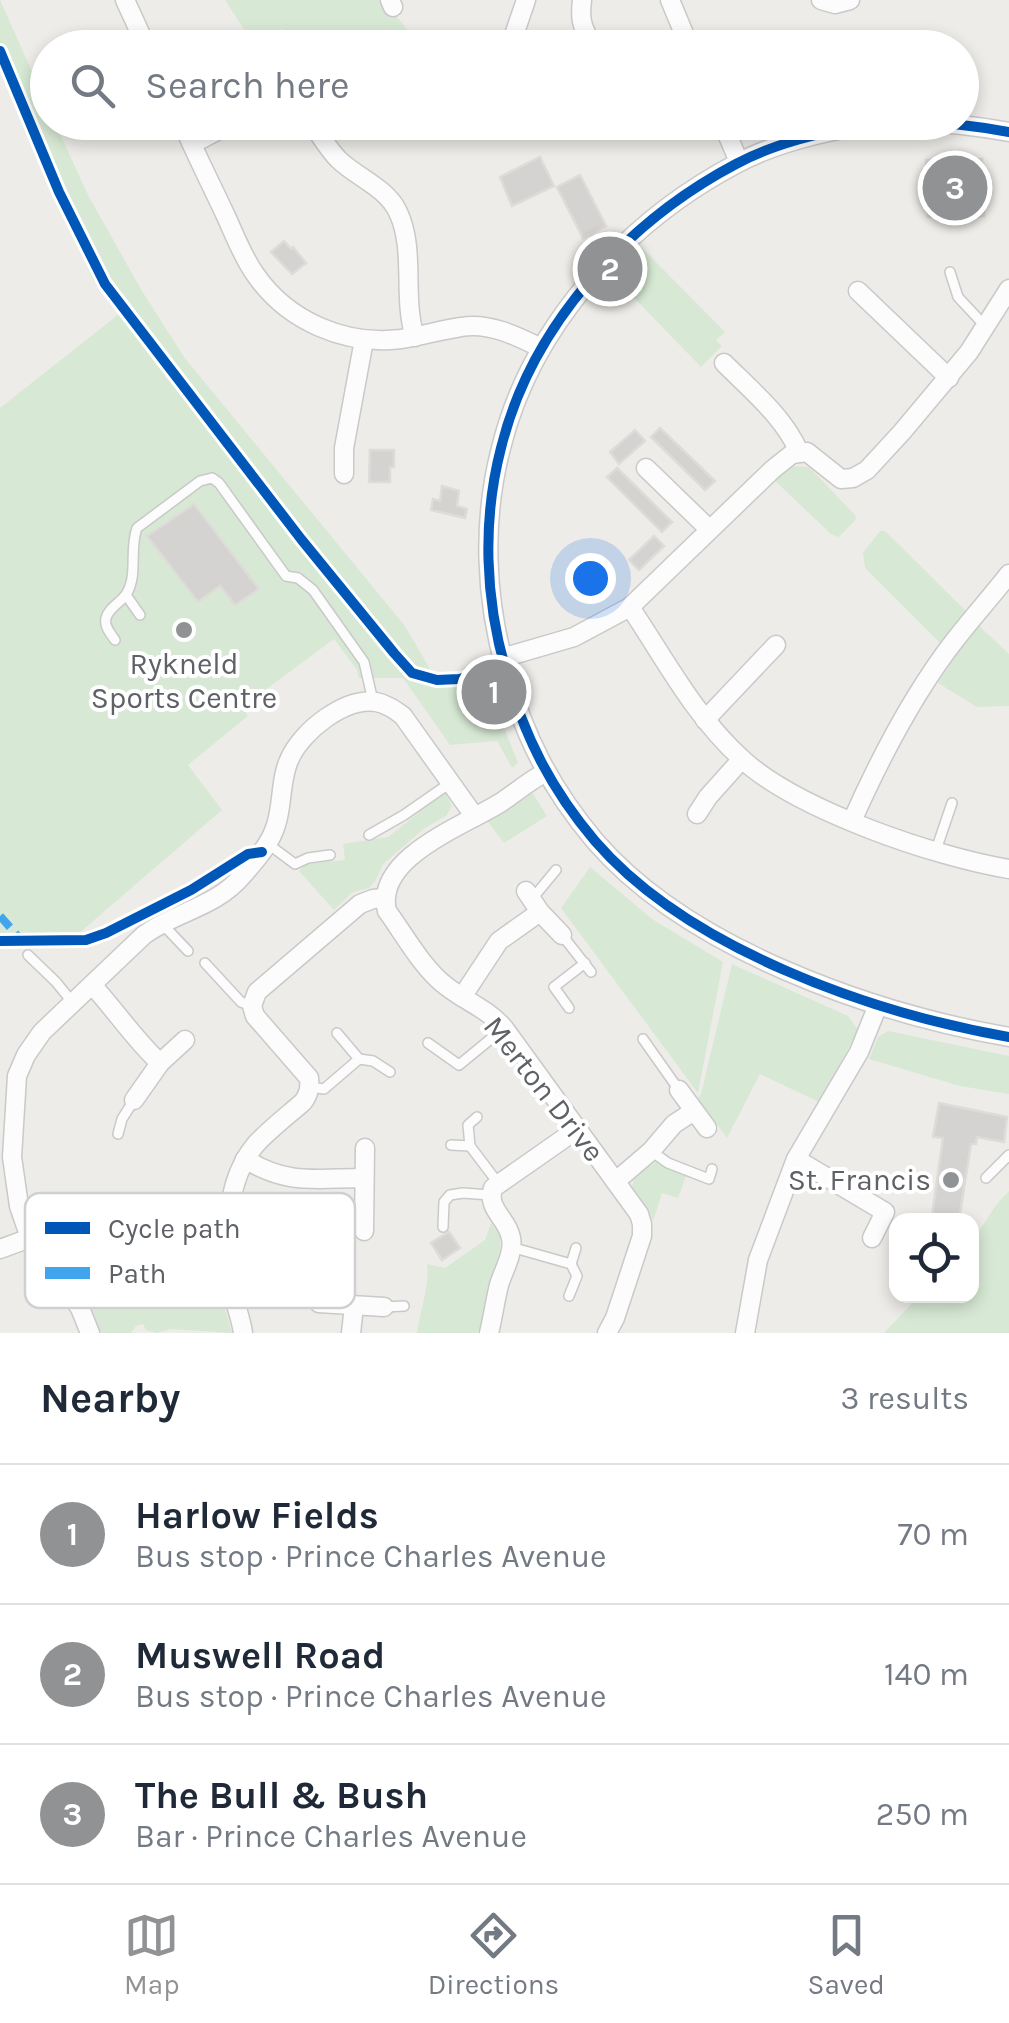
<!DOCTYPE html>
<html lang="en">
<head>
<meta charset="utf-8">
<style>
	:root { --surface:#fff; --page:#f2f2f3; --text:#1f2937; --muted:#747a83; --line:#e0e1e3; --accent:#909294 }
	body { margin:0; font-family:Karla,sans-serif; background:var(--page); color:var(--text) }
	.controls { position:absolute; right:30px; bottom:30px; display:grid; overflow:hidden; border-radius:20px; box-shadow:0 5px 15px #0003 }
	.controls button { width:90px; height:90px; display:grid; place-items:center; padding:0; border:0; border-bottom:2px solid var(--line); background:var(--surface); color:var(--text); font:50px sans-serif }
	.you { position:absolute; left:590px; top:578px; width:35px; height:35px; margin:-25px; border:8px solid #fff; border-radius:50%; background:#1a73e8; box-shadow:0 0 0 15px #1a73e833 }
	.badge { display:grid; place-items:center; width:65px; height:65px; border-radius:50%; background:var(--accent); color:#fff; font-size:32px; font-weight:700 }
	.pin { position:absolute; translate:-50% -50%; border:5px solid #fff; box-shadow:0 2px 10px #0006 }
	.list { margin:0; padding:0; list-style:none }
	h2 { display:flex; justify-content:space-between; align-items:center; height:130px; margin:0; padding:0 40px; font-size:42px }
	h2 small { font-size:32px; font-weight:400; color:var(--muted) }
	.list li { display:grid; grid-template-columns:65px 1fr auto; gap:30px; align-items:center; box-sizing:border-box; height:140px; padding:0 40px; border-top:2px solid var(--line) }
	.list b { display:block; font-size:38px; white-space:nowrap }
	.list p { margin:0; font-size:32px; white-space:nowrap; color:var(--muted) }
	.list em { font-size:32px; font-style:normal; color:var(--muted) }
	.icon { flex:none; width:55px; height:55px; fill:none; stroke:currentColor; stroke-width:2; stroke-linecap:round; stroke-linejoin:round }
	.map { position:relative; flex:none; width:1009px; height:1333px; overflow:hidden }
	.search { position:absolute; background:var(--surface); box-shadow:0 5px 15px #0003; left:30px; right:30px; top:30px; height:110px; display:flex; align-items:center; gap:25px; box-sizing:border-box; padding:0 35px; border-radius:55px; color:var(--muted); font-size:38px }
	.sheet { height:550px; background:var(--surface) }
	nav { display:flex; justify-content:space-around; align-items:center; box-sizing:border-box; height:140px; border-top:2px solid var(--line); background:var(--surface); font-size:28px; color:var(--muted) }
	nav a { display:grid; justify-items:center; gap:5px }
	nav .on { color:var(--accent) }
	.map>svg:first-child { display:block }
	.green { fill:#d7e9d4 }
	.building { fill:#d5d3d2; stroke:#dedcd8; stroke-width:2.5 }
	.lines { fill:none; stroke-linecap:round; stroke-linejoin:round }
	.service-casing { stroke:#cac9c9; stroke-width:12 }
	.minor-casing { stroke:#cac9c9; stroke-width:21 }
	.service { stroke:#fcfcfc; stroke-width:9 }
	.minor { stroke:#fcfcfc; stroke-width:18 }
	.quiet { stroke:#41a5ee; stroke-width:8; stroke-dasharray:15 8; stroke-linecap:butt }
	.cycleway-casing { stroke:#fff; stroke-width:16 }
	.cycleway { stroke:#0057b8; stroke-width:10 }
	.poi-dot { fill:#909294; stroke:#fff; stroke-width:4 }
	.labels { text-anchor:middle; stroke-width:8; stroke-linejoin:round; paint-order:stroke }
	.poi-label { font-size:30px; fill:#5e6267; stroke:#fff }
	.street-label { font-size:30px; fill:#5e6267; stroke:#fff }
	.key { fill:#fff; stroke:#cfd0d1; stroke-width:2.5 }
	.key-label { font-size:28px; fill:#5e6267 }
</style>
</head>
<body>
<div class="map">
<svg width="1009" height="1333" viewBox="0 0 1009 1333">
	<rect width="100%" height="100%" fill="#eeece8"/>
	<g class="green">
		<polygon points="0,0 47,105 48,122 55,123 88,195 142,291 184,357 405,626 434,676 445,676 481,661 498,713 518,763 512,768 497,741 450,745 403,678 359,678 357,670 334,639 242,707 248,716 188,765 222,810 77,935 50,933 0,936 0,408 119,314 92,278 0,67"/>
		<path d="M225,0h155c17,14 28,33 44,47h-105l-38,-18 -18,12 -16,-7z"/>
		<polygon points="641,247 725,332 716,340 722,346 701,367 612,275"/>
		<polygon points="783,466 809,467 855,515 856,519 839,537 831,534 771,477"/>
		<polygon points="880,531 885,531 966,611 940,643 865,568 863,553"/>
		<polygon points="976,623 1009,654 1009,706 977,707 938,683"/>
		<polygon points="445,792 452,806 446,816 425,828 383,864 376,880 369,888 353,892 334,910 299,871 306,864 345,860 343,844 388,837"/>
		<polygon points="532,792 547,816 504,843 486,819"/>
		<polygon points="590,867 652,919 723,962 698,1093 561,908"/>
		<polygon points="732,964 848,1016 858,1030 819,1102 760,1074 727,1138 698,1098 701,1094"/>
		<polygon points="888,1031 1009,1056 1009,1094 960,1086 869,1059 878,1037"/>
		<polygon points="656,1162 686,1176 678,1198 662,1193 653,1221 647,1207 632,1187 634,1177"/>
		<polygon points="1009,1191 1009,1333 884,1333 919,1296 972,1296 972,1242 996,1205"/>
		<path d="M491,1223l9,12v16l-11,39 -4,28 -8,15h-60c3,-23 13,-46 10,-69l18,4 40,-28z"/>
		<path d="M108,1230l54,11 1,14 10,1 2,-8 11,-2 31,11 5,41 10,35 -61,-4 -14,4 -11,-3 -3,-6 -7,2 -5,7h-30c-11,-35 -31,-58 -53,-87l12,-7 21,-3 8,9 4,-2 2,-8z"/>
	</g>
	<g class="building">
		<polygon points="540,157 554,186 512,206 500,177"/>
		<polygon points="982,159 984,216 928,217 926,160"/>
		<polygon points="580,175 606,226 583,238 557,187"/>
		<polygon points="284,241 291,249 293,247 306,263 292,274 271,252"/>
		<polygon points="660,428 715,481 705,490 651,437"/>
		<polygon points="635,430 645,441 619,464 610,452"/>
		<polygon points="370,450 394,450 394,467 390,467 390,482 369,482"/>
		<polygon points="617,468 672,522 662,532 607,477"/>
		<polygon points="442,486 459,491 457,506 467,509 465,518 431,510 433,499 440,501"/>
		<polygon points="194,504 259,589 235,605 220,586 198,602 147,536"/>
		<polygon points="654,536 664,546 639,570 629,560"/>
		<polygon points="939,1103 1007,1117 1004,1142 977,1137 976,1144 971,1144 959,1220 935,1220 932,1216 943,1138 933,1137"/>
		<polygon points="449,1232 460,1248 442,1260 431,1243"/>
	</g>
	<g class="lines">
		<defs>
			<g id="service">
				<polyline points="950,272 958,297 986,327"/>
				<polyline points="126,595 140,615"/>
				<path d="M115,640c-5,-7 -11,-14 -9,-22 3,-11 16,-16 21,-25 11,-19 2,-44 10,-65l63,-47 12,-3 7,5 67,93 12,2 15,12 51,72 9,39"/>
				<polyline points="369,835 404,815 450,783"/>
				<polyline points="268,844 295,864 308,858 330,855"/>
				<polyline points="936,850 952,803"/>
				<polyline points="532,899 556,870"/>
				<polyline points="165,922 168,930 188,951"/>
				<polyline points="562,935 591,972"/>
				<polyline points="28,955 56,982 73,1003"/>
				<polyline points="205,963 241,1002 252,1006"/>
				<polyline points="569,1008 554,987 585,963"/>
				<polyline points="337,1033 359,1059 373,1061 390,1072"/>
				<polyline points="643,1039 679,1090"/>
				<polyline points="428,1043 459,1065 504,1028"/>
				<polyline points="310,1087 324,1089 359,1059"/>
				<polyline points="477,1117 468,1125 470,1146 498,1183"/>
				<polyline points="118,1134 122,1119 134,1100"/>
				<polyline points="451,1145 470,1146"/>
				<polyline points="651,1151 668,1163 709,1179 712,1169"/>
				<polyline points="986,1178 1009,1155"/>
				<polyline points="443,1227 444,1202 450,1195 463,1193 490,1195"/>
				<polyline points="143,1228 229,1252"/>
				<path d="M36,1246c33,-17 53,-21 90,-22"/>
				<polyline points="511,1247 571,1264 577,1276 569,1296"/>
				<polyline points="571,1264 576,1248"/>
				<polyline points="384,1307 404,1306"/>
			</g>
			<g id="minor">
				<polyline points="125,0 147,48"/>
				<polyline points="390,0 393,7"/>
				<path d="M582,0c-2,16 -1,26 8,40"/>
				<polyline points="670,0 690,48"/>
				<polyline points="821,0 835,4 850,0"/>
				<polyline points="514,48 514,35 526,0"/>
				<path d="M182,122c13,31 28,60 42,90 10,21 18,44 31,62 32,47 90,72 146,65 20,-3 40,-9 60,-12 28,-5 56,9 80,21"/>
				<path d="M311,122c9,13 17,27 28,38 19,18 48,28 59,52 18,38 4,85 17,125"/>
				<polyline points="722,122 739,162"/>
				<path d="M1009,132c-48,-9 -98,-13 -147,-6 -39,5 -91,19 -126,38 -110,58 -205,162 -235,284 -19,73 -16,151 5,223 18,65 45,118 89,170 93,108 277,172 414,196"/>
				<polyline points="192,144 234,122"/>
				<polyline points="858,291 949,378"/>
				<path d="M724,363c27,27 60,54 75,89"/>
				<polyline points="646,468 709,529"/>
				<polyline points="344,474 344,448 364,340"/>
				<path d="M630,607c35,52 65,110 113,153 55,50 192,97 266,109"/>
				<polyline points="502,658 574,637 630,607 772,470 792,454 807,452 841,479 853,478 867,470 902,432 969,352 1009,289"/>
				<polyline points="705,720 776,645"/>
				<path d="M546,772c-17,9 -31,21 -46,31 -37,23 -126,55 -113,108 17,23 36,58 59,75 19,15 42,23 58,42l135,186 3,10v12l-27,82 -8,15"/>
				<polyline points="697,814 708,797 742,759"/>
				<path d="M852,821c28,-63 61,-127 103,-181 17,-22 36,-43 54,-66"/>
				<polyline points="526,891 540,912 562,935"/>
				<path d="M93,986c23,25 42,54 67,77"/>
				<polyline points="462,997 499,941 540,912"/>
				<polyline points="679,1090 707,1128"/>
				<polyline points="134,1100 160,1063 185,1040"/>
				<path d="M245,1159c43,27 72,19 119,19"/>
				<polyline points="796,1159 885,1212 872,1238"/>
				<polyline points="616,1181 651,1151 674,1124 694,1111"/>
				<polyline points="364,1231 365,1148"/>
				<polyline points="0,1249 30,1238"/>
				<polyline points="319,1303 384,1307"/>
				<path d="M90,1333l-10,-25 -50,-70 -11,-32 -7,-49 5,-81 9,-21 16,-23 102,-97c31,-23 72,-28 98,-59 13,-15 28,-31 34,-51 7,-21 4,-47 14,-67 12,-27 55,-61 86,-56 11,2 19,8 27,14l72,101"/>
				<path d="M243,1333c-2,-16 -9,-30 -11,-46 -7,-46 -8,-105 24,-143 14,-15 31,-28 47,-42 6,-8 7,-14 6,-24l-54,-62 -3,-10 5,-14 103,-88 13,-5 11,-1"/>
				<polyline points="351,1333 354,1306"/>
				<path d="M489,1333c4,-16 6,-32 10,-48 4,-14 15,-31 12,-47 -3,-19 -25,-29 -18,-50l83,-58"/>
				<polyline points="745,1333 758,1260 796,1159 859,1052 878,1005"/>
			</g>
		</defs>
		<use href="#service" class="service-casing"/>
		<use href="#minor" class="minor-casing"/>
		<use href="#service" class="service"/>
		<use href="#minor" class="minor"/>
		<polyline class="quiet" points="0,916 22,941"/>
		<defs>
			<g id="cycleway">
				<polyline points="0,51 59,192 105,284 301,539 394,653 412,673 437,680 459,679 505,667"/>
				<path d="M1009,132c-48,-9 -98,-13 -147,-6 -39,5 -91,19 -126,38 -110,58 -205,162 -235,284 -19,73 -16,151 5,223 18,65 45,118 89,170 93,108 277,172 414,196"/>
				<polyline points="0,941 86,940 106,933 191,890 248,854 262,852"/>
			</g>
		</defs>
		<use href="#cycleway" class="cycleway-casing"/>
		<use href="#cycleway" class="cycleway"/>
	</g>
	<g class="poi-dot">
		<circle cx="184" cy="630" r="10"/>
		<circle cx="951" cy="1180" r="10"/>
	</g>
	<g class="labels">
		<g class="poi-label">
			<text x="184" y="674">Rykneld<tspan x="184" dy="34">Sports Centre</tspan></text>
			<text x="931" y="1190" text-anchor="end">St. Francis</text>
		</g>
		<g class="street-label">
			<text transform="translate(544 1089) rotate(52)" y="10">Merton Drive</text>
		</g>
	</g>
	<rect x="25" y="1193" width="330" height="115" rx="15" class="key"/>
	<rect x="45" y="1222" width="45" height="12" fill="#0057b8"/>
	<rect x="45" y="1267" width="45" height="12" fill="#41a5ee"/>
	<g class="key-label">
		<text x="108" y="1238">Cycle path</text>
		<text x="108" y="1283">Path</text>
	</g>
</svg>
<div class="controls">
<button><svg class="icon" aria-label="locate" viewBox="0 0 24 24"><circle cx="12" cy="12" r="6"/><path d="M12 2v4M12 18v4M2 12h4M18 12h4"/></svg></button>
</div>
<div class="you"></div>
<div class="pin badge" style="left:494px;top:692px">1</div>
<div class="pin badge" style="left:610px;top:269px">2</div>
<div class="pin badge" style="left:955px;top:188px">3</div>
<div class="search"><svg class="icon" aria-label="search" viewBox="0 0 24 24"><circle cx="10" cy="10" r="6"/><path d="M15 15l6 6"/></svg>Search here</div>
</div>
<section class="sheet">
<h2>Nearby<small>3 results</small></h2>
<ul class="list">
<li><span class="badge">1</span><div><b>Harlow Fields</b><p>Bus stop · Prince Charles Avenue</p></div><em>70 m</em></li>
<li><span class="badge">2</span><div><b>Muswell Road</b><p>Bus stop · Prince Charles Avenue</p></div><em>140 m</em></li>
<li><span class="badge">3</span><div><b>The Bull &amp; Bush</b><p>Bar · Prince Charles Avenue</p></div><em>250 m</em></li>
</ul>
</section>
<nav>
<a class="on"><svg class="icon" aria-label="map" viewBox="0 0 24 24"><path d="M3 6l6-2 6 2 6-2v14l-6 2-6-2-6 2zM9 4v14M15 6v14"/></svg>Map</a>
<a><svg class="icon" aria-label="directions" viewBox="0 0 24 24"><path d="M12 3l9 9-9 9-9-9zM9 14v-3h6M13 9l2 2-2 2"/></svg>Directions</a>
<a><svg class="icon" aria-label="saved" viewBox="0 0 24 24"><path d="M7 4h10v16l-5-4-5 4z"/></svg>Saved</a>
</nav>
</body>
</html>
